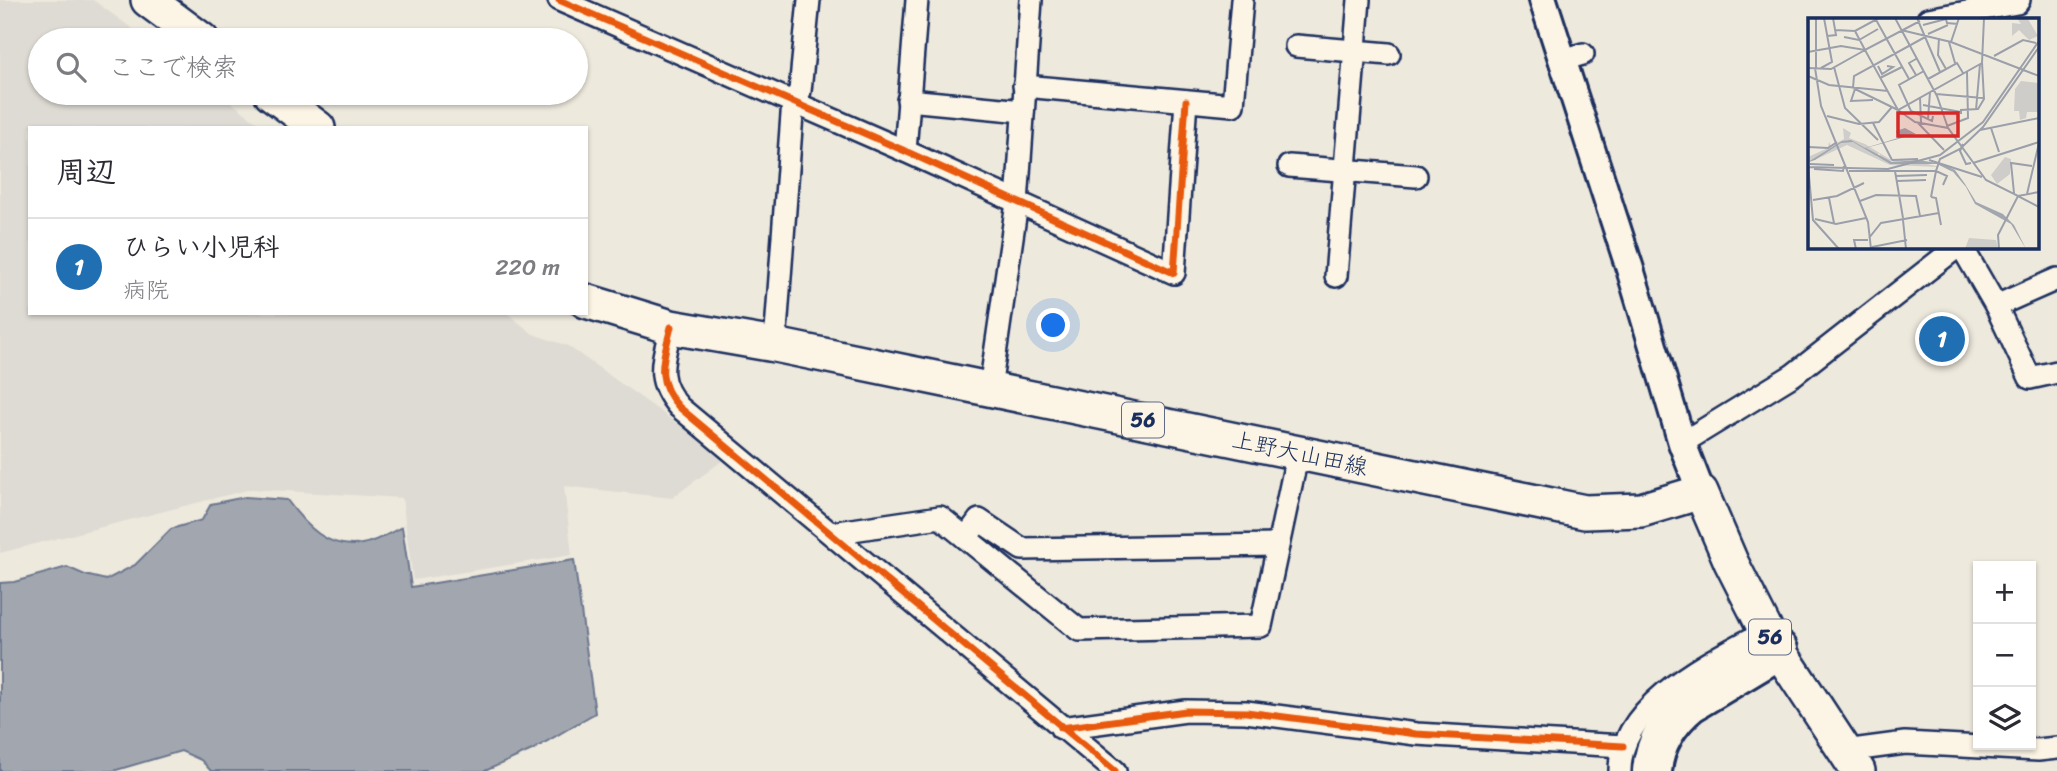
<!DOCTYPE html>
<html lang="ja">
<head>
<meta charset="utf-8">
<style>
	:root { --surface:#fff; --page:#f2f2f3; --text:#2b2b33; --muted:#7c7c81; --line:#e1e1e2; --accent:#1f6fb2 }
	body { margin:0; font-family:Sriracha,"Klee One",sans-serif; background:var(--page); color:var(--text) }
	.controls { position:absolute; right:21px; bottom:21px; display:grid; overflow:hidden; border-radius:0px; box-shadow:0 2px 5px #0004 }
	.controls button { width:63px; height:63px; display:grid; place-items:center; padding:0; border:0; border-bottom:2px solid var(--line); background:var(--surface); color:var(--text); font:35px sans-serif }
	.you { position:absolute; left:1054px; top:326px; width:24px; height:24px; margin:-18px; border:5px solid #fff; border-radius:50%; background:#1a73e8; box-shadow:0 0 0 10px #1a73e833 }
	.badge { display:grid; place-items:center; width:46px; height:46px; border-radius:50%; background:var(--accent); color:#fff; font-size:23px; font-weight:700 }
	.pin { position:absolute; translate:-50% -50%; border:4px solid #fff; box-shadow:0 2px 7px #0006 }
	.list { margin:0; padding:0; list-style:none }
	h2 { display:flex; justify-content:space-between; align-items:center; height:91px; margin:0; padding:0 28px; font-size:30px }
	h2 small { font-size:23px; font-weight:400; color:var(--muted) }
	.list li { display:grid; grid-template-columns:46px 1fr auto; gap:21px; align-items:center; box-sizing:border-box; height:98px; padding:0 28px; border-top:2px solid var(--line) }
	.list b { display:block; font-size:26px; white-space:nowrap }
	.list p { margin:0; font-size:23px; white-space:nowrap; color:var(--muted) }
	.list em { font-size:23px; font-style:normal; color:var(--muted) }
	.icon { flex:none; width:38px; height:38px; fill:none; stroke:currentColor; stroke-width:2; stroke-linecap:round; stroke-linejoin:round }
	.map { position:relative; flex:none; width:2057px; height:771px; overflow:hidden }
	.search { position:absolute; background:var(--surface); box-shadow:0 2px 5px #0004; left:28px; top:28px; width:560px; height:77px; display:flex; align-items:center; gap:18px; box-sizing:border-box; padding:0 24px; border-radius:38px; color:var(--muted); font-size:26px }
	.panel { position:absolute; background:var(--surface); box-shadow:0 2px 5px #0004; left:28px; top:126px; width:560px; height:189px; border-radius:0px }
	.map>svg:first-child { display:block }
	.built { fill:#dedbd4 }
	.water { fill:#a2a7af; stroke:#6c778f; stroke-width:2 }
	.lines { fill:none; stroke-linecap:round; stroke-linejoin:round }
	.minor-casing { stroke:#1b2f5e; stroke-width:26 }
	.tertiary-casing { stroke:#1b2f5e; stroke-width:32 }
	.primary-casing { stroke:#1b2f5e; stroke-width:38 }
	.motorway-casing { stroke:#1b2f5e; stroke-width:44 }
	.minor { stroke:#fcf5e5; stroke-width:21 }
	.tertiary { stroke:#fcf5e5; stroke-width:26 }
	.primary { stroke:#fcf5e5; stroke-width:33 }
	.motorway { stroke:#fcf5e5; stroke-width:38 }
	.cycleway-casing { stroke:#fcf5e5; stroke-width:11 }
	.cycleway { stroke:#e8590c; stroke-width:7 }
	.labels { text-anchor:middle; stroke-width:5; stroke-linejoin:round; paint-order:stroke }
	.shield { fill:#fcf5e5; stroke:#5e6a86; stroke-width:2 }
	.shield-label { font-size:21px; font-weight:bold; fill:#1b2f5e }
	.street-label { font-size:23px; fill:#1b2f5e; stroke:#fcf5e5 }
	.inset-road { fill:none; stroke:#9a9faa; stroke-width:2 }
	.view { fill:#d62828; fill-opacity:0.15; stroke:#d62828; stroke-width:3.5 }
	.inset-edge { fill:none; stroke:#1b2f5e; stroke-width:3.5 }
</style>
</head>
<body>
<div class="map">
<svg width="2057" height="771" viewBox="0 0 2057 771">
	<rect width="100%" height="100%" fill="#eee9dd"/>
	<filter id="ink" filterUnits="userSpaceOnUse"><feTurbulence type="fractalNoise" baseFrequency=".0143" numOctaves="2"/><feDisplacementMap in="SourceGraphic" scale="14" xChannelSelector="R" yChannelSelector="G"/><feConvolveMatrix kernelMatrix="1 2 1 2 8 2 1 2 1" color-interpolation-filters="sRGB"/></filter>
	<g filter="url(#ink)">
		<polygon class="built" points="0,0 93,0 148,40 40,40 40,93 219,93 265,128 30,128 30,313 507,313 533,334 568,346 726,458 672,498 564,486 572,555 413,580 402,498 251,489 0,553"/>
		<path class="water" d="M245,497l42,3c19,26 41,50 75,44 14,-2 28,-11 40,-17l9,60 163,-27 21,153 -63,37 -47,21h-274l-10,-11 -20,-9 -68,20h-113v-188l14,-1 53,-15 18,8 21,5 29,-15 36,-36 31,-9 9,-16z"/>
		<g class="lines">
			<defs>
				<g id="minor">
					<polyline points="559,0 905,151 1174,273 1186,101"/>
					<polyline points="1928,19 2017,3 2019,0"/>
					<polyline points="1296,46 1389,54"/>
					<polyline points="1562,60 1583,54"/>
					<polyline points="1024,86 1233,105 1242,0"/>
					<polyline points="908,100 1023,111"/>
					<polyline points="905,151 917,0"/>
					<polyline points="1289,166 1416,176"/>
					<polyline points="1962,247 1996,306 2057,279"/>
					<polyline points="1336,276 1359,0"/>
					<polyline points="1996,306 2030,378 2057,372"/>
					<path d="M671,327c-8,34 -17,52 8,80l436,364"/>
					<polyline points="775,345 793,101 800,91 809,0"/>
					<polyline points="990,389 1017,203 1031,0"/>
					<polyline points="1682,443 1793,375 1957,247"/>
					<polyline points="832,533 940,517 1079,630 1261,626 1298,452"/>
					<polyline points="966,538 979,520 1022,549 1278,545"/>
					<polyline points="1061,728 1186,711 1246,712 1416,734 1623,746"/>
					<polyline points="1845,751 1905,743 2038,750 2057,748"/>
					<path d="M1620,771c-1,-68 95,-112 146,-140"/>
				</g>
				<polyline id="tertiary" points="1543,0 1630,269 1682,443 1701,492"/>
				<g id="primary">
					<polyline points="148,0 202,40"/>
					<polyline points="271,93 318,128"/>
					<polyline points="586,301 671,327 775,345 1585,512 1641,510 1701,492 1731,562 1766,631 1858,771"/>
				</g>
				<path id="motorway" d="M1652,771c2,-27 17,-51 38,-68l88,-53"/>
			</defs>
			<use href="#minor" class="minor-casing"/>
			<use href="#tertiary" class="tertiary-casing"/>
			<use href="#primary" class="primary-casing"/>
			<use href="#motorway" class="motorway-casing"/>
			<use href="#minor" class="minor"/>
			<use href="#tertiary" class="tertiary"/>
			<use href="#primary" class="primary"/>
			<use href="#motorway" class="motorway"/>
			<defs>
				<g id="cycleway">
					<polyline points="559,0 905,151 1174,273 1186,101"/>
					<path d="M671,327c-8,34 -17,52 8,80l436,364"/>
					<polyline points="1061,728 1186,711 1246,712 1416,734 1623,746"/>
				</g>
			</defs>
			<use href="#cycleway" class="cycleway-casing"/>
			<use href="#cycleway" class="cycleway"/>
		</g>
	</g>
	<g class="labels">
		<g class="shield">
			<rect x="1122" y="402.5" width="42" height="35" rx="5"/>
			<rect x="1749" y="619.5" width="42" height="35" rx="5"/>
		</g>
		<g class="shield-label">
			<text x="1143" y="427">56</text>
			<text x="1770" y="644">56</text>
		</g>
		<g class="street-label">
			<text transform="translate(1300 453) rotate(12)" y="8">上野大山田線</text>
		</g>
	</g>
	<g transform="translate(1808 18)">
		<rect width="231" height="231" fill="#eee9dd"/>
		<path d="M209,0l11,1 10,17 -9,4 -10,-10 -7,6v-13l9,1zM213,63l18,2v29h-12l-1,6 -6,2 -1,-9h-5l1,-22zM35,110l8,5 -2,5 16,6 26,16 25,-1 24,5 -29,-4 -16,2 -13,-3 -3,-6 -3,3 14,8 29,-2 21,5 -50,-2 -43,-20 -39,18v-6l20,-9 1,-6 2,4 13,-7zM197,139l6,2 -1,15 -13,10 -6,-9zM161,220l27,2 2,9h-33z" fill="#cfcdca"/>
		<path d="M97,110l11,6 -50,14 26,14 25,-2 20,3 12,4 6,3 10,14 11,18 27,12 11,11 12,24 -15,-25 -36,-20 -9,-17 -17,-20 4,5 -16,-8h-47l-37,-22 -12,1 -26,17 -7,2 34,-21 9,-1 14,8 33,-10 -2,-7z" fill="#a2a7af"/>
		<path class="inset-road" d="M8,0v50M67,0l34,61M87,0l42,78 11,32M109,0l23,54M115,7l23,-6 1,4 11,1M27,12l20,1 24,-13M93,12l50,12 88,34M47,13l10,19M120,16l20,-9M19,18l9,-1 -3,-17M36,19l15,3 19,-11M131,20l-1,17 8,14M141,24l6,21M143,24l8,-24M0,34l33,-6 24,4 55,-29M186,38l29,-16 13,3M108,41l-7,4 7,12M70,48l4,8 11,-7 -6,-1M26,49l11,41 33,32M0,50l23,1 34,-19 33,60 17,12 33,6 38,52 32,16 21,-4M7,50l6,38 47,116 3,27M13,50l11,-6 -8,-44M116,53l-25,14 12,26 21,10 1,-5M0,58l21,9 59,6M72,60l22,-11M120,61l29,-16 6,10M45,70l45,22 84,-47 2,-45M45,70l1,-12 73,-40M47,71l-4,12 22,-1M128,76l47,4M112,79l1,26M115,87l38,7M168,92l4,-46M153,96v-4l17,-1 6,-10 -2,-37M19,98l32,8 20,-2 13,-15M120,101l2,-27M65,105l19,37M110,105l26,27M139,108l21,-8 -1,-46M183,110l8,24M172,112l59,-12M155,126l-3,7 6,13 5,-1M0,129l20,1 9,-6M84,142l26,-1M121,142l53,17M165,145l66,-21M2,146l24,1M0,147l5,55 26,29M0,149l80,2 52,-14 43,-33 56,-81M6,151l29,2 1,-5M41,153h87l4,-12 20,-10 23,-22 56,-80M87,153l8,47M88,158l31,-1M89,163l29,-1M206,175l-3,-30 21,3M219,176l12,-51M123,179l5,-26 11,5 -4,9M123,179l5,1 5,27M21,180l5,25M5,182l24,-4 27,-13M52,183l16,-6 40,1 4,20M7,201l21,5 30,-6M96,201l35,-6M95,202l3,29M61,220l12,-15 23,-4M64,229l35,-7M48,231l-2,-9h14M191,231l-1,-14 20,-39 21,11"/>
		<path class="view" d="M90,95h60v23h-60z"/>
		<rect width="231" height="231" class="inset-edge"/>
	</g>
</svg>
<div class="controls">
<button>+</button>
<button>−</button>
<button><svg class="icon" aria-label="layers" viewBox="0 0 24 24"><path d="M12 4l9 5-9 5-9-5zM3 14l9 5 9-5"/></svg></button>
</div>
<div class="you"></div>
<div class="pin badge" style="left:1942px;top:339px">1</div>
<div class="search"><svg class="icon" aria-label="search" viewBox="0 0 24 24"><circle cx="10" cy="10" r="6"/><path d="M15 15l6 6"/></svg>ここで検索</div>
<section class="panel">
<h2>周辺<small></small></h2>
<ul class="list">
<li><span class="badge">1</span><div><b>ひらい小児科</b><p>病院</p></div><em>220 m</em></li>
</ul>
</section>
</div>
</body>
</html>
